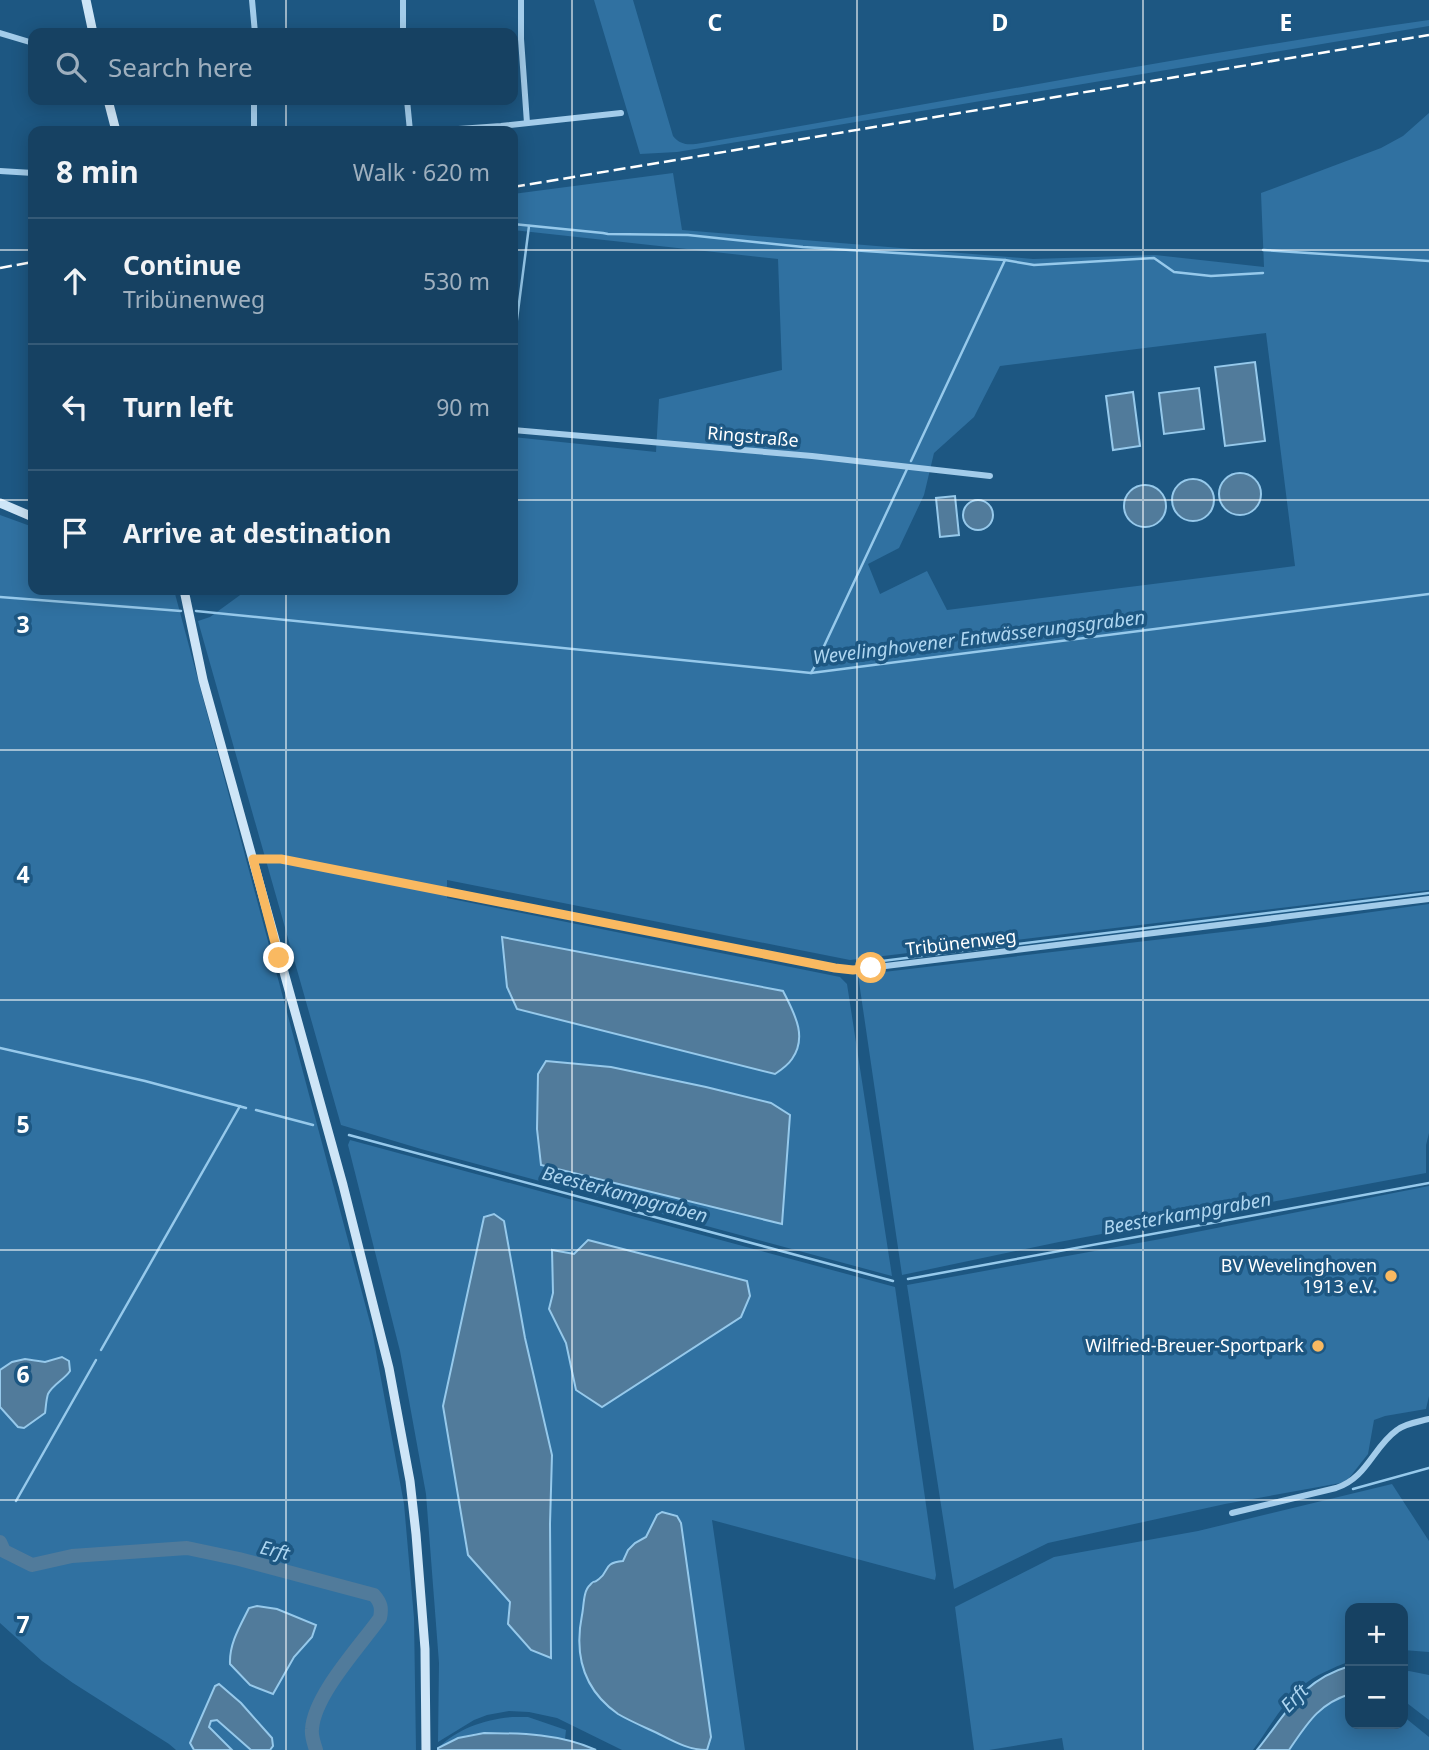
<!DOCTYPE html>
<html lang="en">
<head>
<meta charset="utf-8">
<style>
	:root { --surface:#164162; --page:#1f4868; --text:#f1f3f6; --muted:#9eafbe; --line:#355a77 }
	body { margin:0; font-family:"Noto Sans",sans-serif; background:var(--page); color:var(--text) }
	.controls { position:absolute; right:21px; bottom:21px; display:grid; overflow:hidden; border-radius:14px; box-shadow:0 4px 18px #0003 }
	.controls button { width:63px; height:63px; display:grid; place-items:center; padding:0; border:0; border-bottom:2px solid var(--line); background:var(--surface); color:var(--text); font:35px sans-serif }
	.stop { position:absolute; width:21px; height:21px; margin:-16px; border:5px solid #f9b961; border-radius:50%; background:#fff }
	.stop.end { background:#f9b961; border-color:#fff; box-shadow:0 2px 7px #0008 }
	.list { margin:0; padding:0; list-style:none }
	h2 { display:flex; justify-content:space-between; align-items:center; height:91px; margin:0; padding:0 28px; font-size:30px }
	h2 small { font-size:23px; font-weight:400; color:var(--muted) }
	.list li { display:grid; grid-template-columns:46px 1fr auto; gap:21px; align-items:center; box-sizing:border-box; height:126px; padding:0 28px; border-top:2px solid var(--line) }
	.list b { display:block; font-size:26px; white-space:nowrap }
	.list p { margin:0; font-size:23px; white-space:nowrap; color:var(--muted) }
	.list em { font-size:23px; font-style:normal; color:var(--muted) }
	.icon { flex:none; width:38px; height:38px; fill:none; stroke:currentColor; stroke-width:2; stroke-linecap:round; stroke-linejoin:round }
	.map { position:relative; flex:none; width:1429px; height:1750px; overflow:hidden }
	.search { position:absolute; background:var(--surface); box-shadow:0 4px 18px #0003; left:28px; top:28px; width:490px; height:77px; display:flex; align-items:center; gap:18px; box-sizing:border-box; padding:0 24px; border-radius:14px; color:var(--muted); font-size:26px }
	.panel { position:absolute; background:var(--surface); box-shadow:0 4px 18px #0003; left:28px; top:126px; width:490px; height:469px; border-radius:14px }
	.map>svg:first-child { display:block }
	.green { fill:#3071a1; fill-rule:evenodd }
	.water { fill:#517b9b; stroke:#96c9eb; stroke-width:2 }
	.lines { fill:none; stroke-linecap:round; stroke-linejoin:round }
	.stream { stroke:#96c9eb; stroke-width:2.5 }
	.river { stroke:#517b9b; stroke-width:14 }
	.street { stroke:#a3ccea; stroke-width:6 }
	.secondary { stroke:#cee5f7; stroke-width:9 }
	.rail { stroke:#fff; stroke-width:2.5; stroke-dasharray:12 5; stroke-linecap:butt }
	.route { stroke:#f9b961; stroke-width:9 }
	.grid { fill:none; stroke:#fff; stroke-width:2; stroke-opacity:0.55 }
	.poi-dot { fill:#f9b961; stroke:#1d5782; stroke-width:2.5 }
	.labels { text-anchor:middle; stroke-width:7; stroke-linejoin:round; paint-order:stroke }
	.street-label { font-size:18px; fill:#fff; stroke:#1d5782 }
	.poi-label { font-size:18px; fill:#fff; stroke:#1d5782; text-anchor:end }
	.water-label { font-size:19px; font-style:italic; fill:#aed6f1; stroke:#1d5782 }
	.grid-label { font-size:23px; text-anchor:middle; font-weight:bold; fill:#fff; stroke:#1d5782; stroke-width:7; stroke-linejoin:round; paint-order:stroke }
</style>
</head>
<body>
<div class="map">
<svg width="1429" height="1750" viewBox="0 0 1429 1750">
	<rect width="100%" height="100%" fill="#1d5782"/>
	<g class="green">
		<path d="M594,0h39l40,136c8,10 17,9 29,7 242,-41 484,-88 727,-123v6l-752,126 -37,2z"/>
		<path d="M1429,113v777l-579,70 -403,-80v18l393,79 7,7 45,292 -471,-127 -80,-24 -143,-504 12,-4 37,-27h266v-153l143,15 3,-53 123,-29 -4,-111 -265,-29v-36l160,-21 9,57 351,29 122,-4 109,12 -3,-74 120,-45 22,-12zM1266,333l29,233 -348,44 -20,-39 -47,23 -12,-30 31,-16 25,-53 10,-42 40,-36 26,-51zM546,1061l65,6 95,20 65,16 18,12 -7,109 -241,-59 -4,-36 1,-55z"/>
		<path d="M0,515l33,12v63h141l198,740 32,174 10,114 2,132h-146l3,-4c-16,-29 -29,-41 -54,-62l-4,3 -25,56 4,7h-18l-7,-6 -96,-61 -31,-22 -42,-38v-216l18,20 28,-17c0,-30 21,-23 24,-44l-6,-9 -19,5 -13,-3 -20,3 -12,8zM277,1609l38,16 -3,12 -18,20 -21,37z"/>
		<polygon points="1429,904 1429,1133 1426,1145 1426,1173 1059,1242 902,1275 858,975 1265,927"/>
		<path d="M350,1140l545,147 41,288 -1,5 -223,-60 33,230h-38l4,-13 -30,-214 -4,-7 -20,-1 -11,22 -11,6 -7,7 -5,11c-15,1 -14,7 -22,17 -3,4 -10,7 -14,11l-3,16 49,116 59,28 6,1h-76l-65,-32 -28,-6 -20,-1 -22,4 -13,5 -36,22 1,-79 -13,-169 -26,-143 -52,-206zM504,1221l21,117 27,117 -2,69 -42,100 2,-22 -56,-136 -11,-60 16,-69zM589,1240l158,41 -171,109 -10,-47 -17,-34 4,-16 -1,-42 22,3z"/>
		<polygon points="1429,1186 1429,1396 1426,1409 1385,1416 1374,1420 1368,1454 1346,1482 1225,1504 1048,1543 954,1589 907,1285 1166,1238"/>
		<path d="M1392,1484l37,57v111l-26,-2v-42h-53v53c-17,7 -35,14 -49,26 -19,17 -33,43 -48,63h-189l-2,-12 -73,12h-15l-19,-143 99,-50 144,-26z"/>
		<polygon points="1409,1671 1429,1675 1429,1720 1403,1700 1403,1672"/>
		<path d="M1350,1694v30h53v-8l26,21v13h-140c18,-26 29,-46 61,-56z"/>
		<path d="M512,1717h16l38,13 -1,9c-32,-4 -75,-13 -107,-1 -7,2 -13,6 -20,10 19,-19 47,-29 74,-31z"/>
		<polygon points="217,1720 251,1750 232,1750 209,1727 211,1721"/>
	</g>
	<g class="water">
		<polygon points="1255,362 1265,441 1225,446 1215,367"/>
		<polygon points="1199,388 1204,429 1164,434 1159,393"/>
		<polygon points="1133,392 1140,446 1113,450 1106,396"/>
		<circle cx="1240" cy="494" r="21"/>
		<circle cx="1193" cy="500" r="21"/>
		<circle cx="1145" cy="506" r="21"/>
		<polygon points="955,496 959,535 940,537 936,498"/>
		<circle cx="978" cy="515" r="15"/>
		<path d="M502,937l281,54c11,22 25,45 9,68 -4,6 -11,11 -17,15l-258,-65 -10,-22z"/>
		<polygon points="546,1061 611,1067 706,1087 771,1103 790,1115 782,1224 541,1165 537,1129 538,1074"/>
		<polygon points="494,1214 504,1221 525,1338 552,1455 550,1524 551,1658 531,1650 508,1624 510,1602 468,1555 443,1406 484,1217"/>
		<polygon points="588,1240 747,1281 750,1296 741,1317 602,1407 576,1390 566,1343 549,1309 553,1293 552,1250 574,1254"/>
		<path d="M62,1357l7,4 1,10c-6,9 -17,13 -22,23 -2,6 -2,13 -3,19l-21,15 -6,-1 -18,-20v-37l12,-8 13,-3 20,3z"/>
		<path d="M662,1512l15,4 4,7 30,214 -4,13c-19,0 -34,-9 -50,-17 -13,-6 -27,-12 -39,-19 -34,-24 -44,-59 -36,-99 2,-9 1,-24 8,-30 6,-7 2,0 9,-6 11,-8 3,-16 24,-18l5,-11 7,-7 11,-6 11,-22z"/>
		<path d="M257,1606l20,3 39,16 -4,12 -18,20 -21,37 -23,-9 -20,-21c-1,-20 10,-38 19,-56z"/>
		<path d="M1350,1666v28c-32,10 -43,30 -61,56h-32c30,-37 44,-70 93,-84z"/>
		<polygon points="219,1684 241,1703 272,1738 273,1746 270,1750 251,1750 217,1720 211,1721 209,1727 232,1750 194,1750 190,1743 215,1686"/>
		<path d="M484,1733c38,0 77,1 112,17h-158v-2l20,-10z"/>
	</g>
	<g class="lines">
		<g class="stream">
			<polyline points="513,224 603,233 608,234 688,235 803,247 1005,260"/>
			<polyline points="1263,250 1429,261"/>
			<polyline points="513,350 529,226"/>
			<polyline points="911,461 1005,260 1034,265 1154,258 1174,272 1211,276 1263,273"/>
			<polyline points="0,597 181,611"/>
			<polyline points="196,611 811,673 1429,594"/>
			<polyline points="818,659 907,469"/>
			<polyline points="811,673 815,666"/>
			<polyline points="858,964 1429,893"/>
			<polyline points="0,1048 145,1081 246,1108"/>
			<polyline points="256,1110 313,1125"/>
			<polyline points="349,1135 893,1281"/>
			<polyline points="908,1279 1429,1183"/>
			<polyline points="101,1350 240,1106"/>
			<polyline points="1353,1489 1429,1468"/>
			<polyline points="16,1501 96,1360"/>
		</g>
		<path class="river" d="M0,1542l4,9 28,14 40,-9 115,-8 52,11 135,36c7,8 8,13 6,23 -20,28 -66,77 -68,111 -1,7 2,14 4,21"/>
		<g class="street">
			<polyline points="252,0 255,33"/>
			<polyline points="403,0 403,33"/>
			<polyline points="521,0 521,39 527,123"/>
			<polyline points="0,33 33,43"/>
			<polyline points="254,100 254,131"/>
			<polyline points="407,100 410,131"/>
			<polyline points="430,131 501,126 621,113"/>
			<polyline points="0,171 33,173"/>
			<polyline points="513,430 812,456 990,476"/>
			<polyline points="253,859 281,859 835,968 853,970 1429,899"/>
			<path d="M1232,1513l104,-25c31,-10 37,-41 61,-58 9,-7 21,-8 32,-11"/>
		</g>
		<g class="secondary">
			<polyline points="86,0 93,33"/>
			<polyline points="108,100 116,131"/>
			<polyline points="0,503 33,517"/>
			<polyline points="184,590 203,680 343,1185 389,1368 410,1481 416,1534 425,1649 426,1750"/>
		</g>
		<g class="rail">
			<polyline points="513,187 1429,35"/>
			<polyline points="0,268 33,262"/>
		</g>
	</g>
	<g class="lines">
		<polyline class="route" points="279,958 253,859 281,859 835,968 853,970 871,968"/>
	</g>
	<path class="grid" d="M286,0v33M572,0v1750M857,0v1750M1143,0v1750M286,100v31M0,250h33M513,250h916M0,500h33M513,500h916M286,590v1160M0,750h1429M0,1000h1429M0,1250h1429M0,1500h1429"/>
	<g class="poi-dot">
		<circle cx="1391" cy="1276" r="7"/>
		<circle cx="1318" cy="1346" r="7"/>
	</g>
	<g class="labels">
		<g class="street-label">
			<text transform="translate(753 437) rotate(5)" y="6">Ringstraße</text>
			<text transform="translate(961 943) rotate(-7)" y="6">Tribünenweg</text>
		</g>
		<g class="poi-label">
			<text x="1377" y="1272">BV Wevelinghoven<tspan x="1377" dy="21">1913 e.V.</tspan></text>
			<text x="1304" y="1352">Wilfried-Breuer-Sportpark</text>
		</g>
		<g class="water-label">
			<text transform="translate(979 637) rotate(-7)" y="7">Wevelinghovener Entwässerungsgraben</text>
			<text transform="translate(625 1194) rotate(15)" y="7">Beesterkampgraben</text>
			<text transform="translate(1187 1213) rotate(-10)" y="7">Beesterkampgraben</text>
			<text transform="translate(275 1550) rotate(14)" y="7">Erft</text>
			<text transform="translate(1294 1698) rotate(-46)" y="7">Erft</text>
		</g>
	</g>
	<g class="grid-label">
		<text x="715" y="31">C</text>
		<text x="1000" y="31">D</text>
		<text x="1286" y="31">E</text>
		<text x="23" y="633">3</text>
		<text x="23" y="883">4</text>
		<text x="23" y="1133">5</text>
		<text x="23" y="1383">6</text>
		<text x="23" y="1633">7</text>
	</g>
</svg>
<div class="controls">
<button>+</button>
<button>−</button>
</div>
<div class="stop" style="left:871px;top:968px"></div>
<div class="stop end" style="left:279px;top:958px"></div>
<div class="search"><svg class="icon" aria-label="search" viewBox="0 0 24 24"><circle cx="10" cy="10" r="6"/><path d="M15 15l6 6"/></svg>Search here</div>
<section class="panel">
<h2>8 min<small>Walk · 620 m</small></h2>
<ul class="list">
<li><svg class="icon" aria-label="ahead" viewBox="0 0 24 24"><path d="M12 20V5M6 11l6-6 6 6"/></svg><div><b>Continue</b><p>Tribünenweg</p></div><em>530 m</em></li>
<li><svg class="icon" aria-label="left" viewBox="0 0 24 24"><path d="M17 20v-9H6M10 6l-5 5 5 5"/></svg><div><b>Turn left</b></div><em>90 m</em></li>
<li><svg class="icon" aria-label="arrive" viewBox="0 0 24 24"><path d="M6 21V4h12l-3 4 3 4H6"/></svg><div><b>Arrive at destination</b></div></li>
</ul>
</section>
</div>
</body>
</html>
